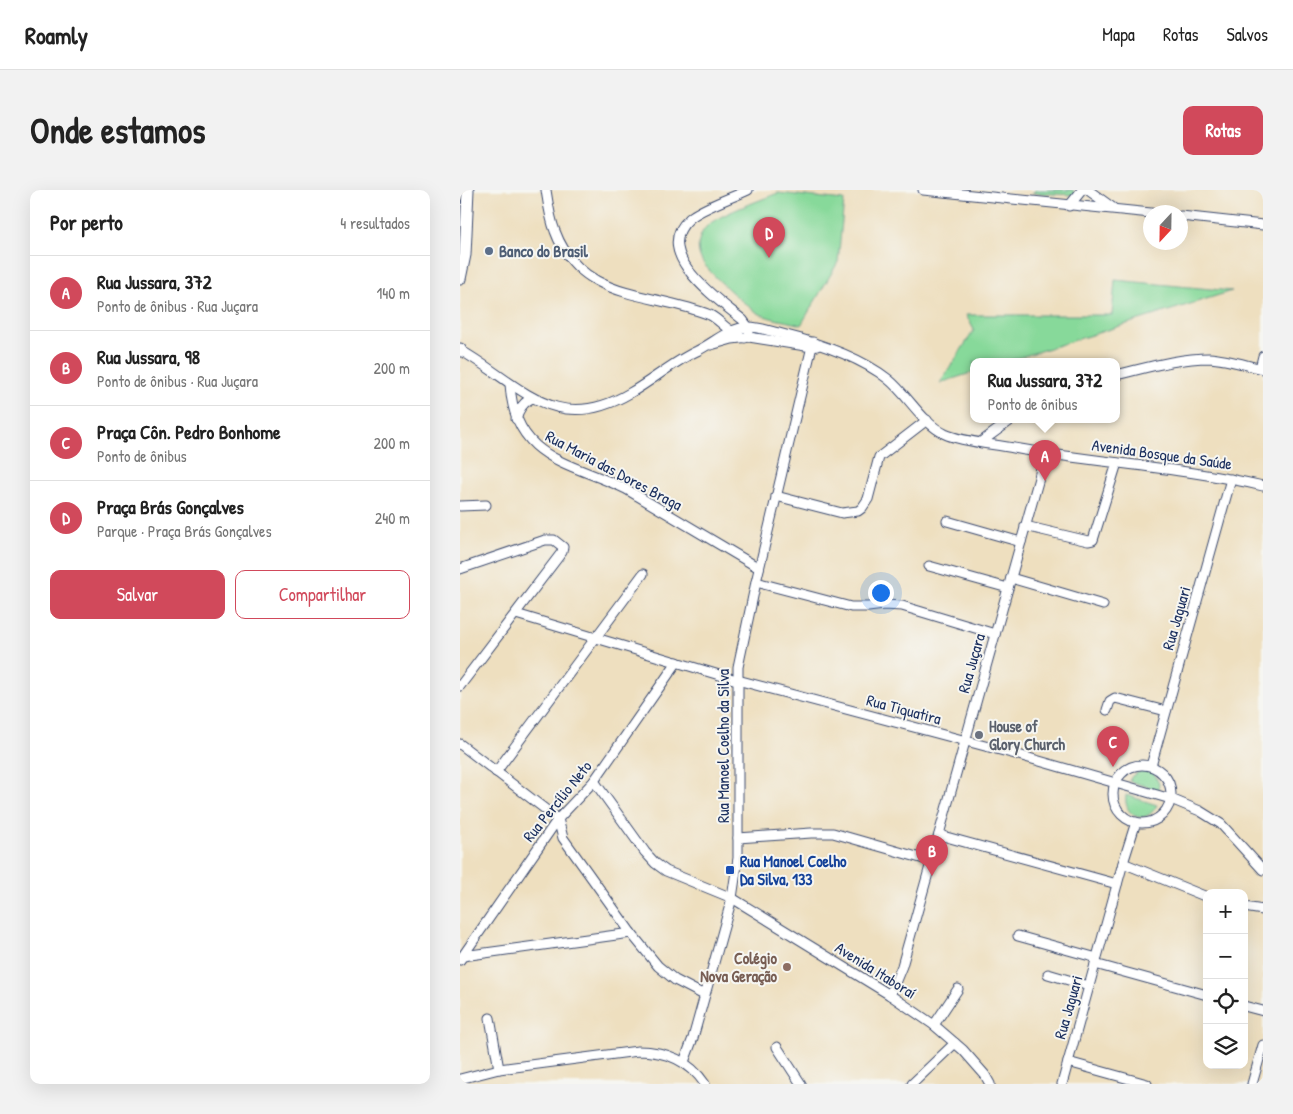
<!DOCTYPE html>
<html lang="pt">
<head>
<meta charset="utf-8">
<style>
	:root { --surface:#fff; --page:#f2f2f2; --text:#222; --muted:#767676; --line:#e0e0e0; --accent:#d1495b }
	body { margin:0; font-family:"Patrick Hand",sans-serif; background:var(--page); color:var(--text) }
	.controls { position:absolute; right:15px; bottom:15px; display:grid; overflow:hidden; border-radius:10px; box-shadow:0 5px 20px #0002 }
	.controls button { width:45px; height:45px; display:grid; place-items:center; padding:0; border:0; border-bottom:1px solid var(--line); background:var(--surface); color:var(--text); font:25px sans-serif }
	.compass { position:absolute; left:683px; top:15px; width:45px; height:45px; border-radius:50%; background:var(--surface); box-shadow:0 5px 20px #0002; rotate:202deg }
	.you { position:absolute; left:420px; top:402px; width:18px; height:18px; margin:-12px; border:4px solid #fff; border-radius:50%; background:#1a73e8; box-shadow:0 0 0 8px #1a73e833 }
	.badge { display:grid; place-items:center; width:32px; height:32px; border-radius:50%; background:var(--accent); color:#fff; font-size:16px; font-weight:700 }
	.pin { position:absolute; translate:-50% -41px; filter:drop-shadow(0 1px 2px #0008) }
	.pin::after { content:''; position:absolute; top:26px; width:18px; height:15px; background:inherit; clip-path:polygon(0 0,100% 0,50% 100%) }
	.popup { position:absolute; left:510px; top:168px; width:150px; height:65px; box-sizing:border-box; display:grid; place-content:center; border-radius:10px; background:var(--surface); filter:drop-shadow(0 1px 4px #0005); font-size:16px; white-space:nowrap; color:var(--muted) }
	.popup b { font-size:19px; color:var(--text) }
	.popup::after { content:''; position:absolute; left:50%; top:100%; margin-left:-10px; border:10px solid transparent; border-top-color:var(--surface) }
	.list { margin:0; padding:0; list-style:none }
	h2 { display:flex; justify-content:space-between; align-items:center; height:65px; margin:0; padding:0 20px; font-size:21px }
	h2 small { font-size:16px; font-weight:400; color:var(--muted) }
	.list li { display:grid; grid-template-columns:32px 1fr auto; gap:15px; align-items:center; box-sizing:border-box; height:75px; padding:0 20px; border-top:1px solid var(--line) }
	.list b { display:block; font-size:19px; white-space:nowrap }
	.list p { margin:0; font-size:16px; white-space:nowrap; color:var(--muted) }
	.list em { font-size:16px; font-style:normal; color:var(--muted) }
	.actions { display:flex; gap:10px; padding:15px 20px }
	.actions a { flex:1; padding:11px 0; border:1px solid var(--accent); border-radius:10px; text-align:center; font-size:18px; color:var(--accent) }
	.actions .main { background:var(--accent); color:#fff }
	.icon { flex:none; width:28px; height:28px; fill:none; stroke:currentColor; stroke-width:2; stroke-linecap:round; stroke-linejoin:round }
	.map { position:relative; flex:none; width:803px; height:894px; overflow:hidden; border-radius:10px }
	header { display:flex; align-items:center; gap:30px; box-sizing:border-box; height:70px; padding:0 25px; background:var(--surface); border-bottom:1px solid var(--line) }
	header strong { font-size:24px }
	nav { display:flex; gap:28px; margin-inline-start:auto; font-size:18px }
	.intro { display:flex; align-items:center; justify-content:space-between; box-sizing:border-box; height:120px; padding:0 30px }
	h1 { margin:0; font-size:35px }
	.button { padding:12px 22px; border-radius:10px; background:var(--accent); color:#fff; font-size:18px; font-weight:700 }
	main { display:flex; gap:30px; padding:0 30px }
	aside { flex:1; background:var(--surface); border-radius:10px; box-shadow:0 5px 20px #0002 }
	.map>svg:first-child { display:block }
	.green { fill:#87d99a; stroke:#51847c }
	.lines { fill:none; stroke-linecap:round; stroke-linejoin:round }
	.minor-casing { stroke:#3b496d; stroke-width:11 }
	.major-casing { stroke:#3b496d; stroke-width:13 }
	.minor { stroke:#fff; stroke-width:9 }
	.major { stroke:#fff; stroke-width:11 }
	.service-dot { fill:#5c6f8a; stroke:#f6f6f2; stroke-width:2 }
	.worship-dot { fill:#6b7280; stroke:#f6f6f2; stroke-width:2 }
	.transit-dot { fill:#1a4fb4; stroke:#f6f6f2; stroke-width:2 }
	.education-dot { fill:#8d6e63; stroke:#f6f6f2; stroke-width:2 }
	.labels { text-anchor:middle; stroke-width:4; stroke-linejoin:round; paint-order:stroke }
	.service-label { font-size:16px; font-weight:bold; fill:#4e5e75; stroke:#f6f6f2; text-anchor:start }
	.street-label { font-size:16px; fill:#1b2f5e; stroke:#f6f6f2 }
	.worship-label { font-size:16px; font-weight:bold; fill:#5b616d; stroke:#f6f6f2; text-anchor:start }
	.transit-label { font-size:16px; font-weight:bold; fill:#164399; stroke:#f6f6f2; text-anchor:start }
	.education-label { font-size:16px; font-weight:bold; fill:#785e54; stroke:#f6f6f2; text-anchor:end }
</style>
</head>
<body>
<header>
<strong>Roamly</strong>
<nav><a>Mapa</a><a>Rotas</a><a>Salvos</a></nav>
</header>
<div class="intro"><h1>Onde estamos</h1><a class="button">Rotas</a></div>
<main>
<aside>
<h2>Por perto<small>4 resultados</small></h2>
<ul class="list">
<li><span class="badge">A</span><div><b>Rua Jussara, 372</b><p>Ponto de ônibus · Rua Juçara</p></div><em>140 m</em></li>
<li><span class="badge">B</span><div><b>Rua Jussara, 98</b><p>Ponto de ônibus · Rua Juçara</p></div><em>200 m</em></li>
<li><span class="badge">C</span><div><b>Praça Côn. Pedro Bonhome</b><p>Ponto de ônibus</p></div><em>200 m</em></li>
<li><span class="badge">D</span><div><b>Praça Brás Gonçalves</b><p>Parque · Praça Brás Gonçalves</p></div><em>240 m</em></li>
</ul>
<div class="actions"><a class="main">Salvar</a><a>Compartilhar</a></div>
</aside>
<div class="map">
<svg width="803" height="894" viewBox="0 0 803 894">
	<rect width="100%" height="100%" fill="#f6f6f2"/>
	<filter id="ink" filterUnits="userSpaceOnUse"><feTurbulence type="fractalNoise" baseFrequency=".02" numOctaves="2"/><feDisplacementMap in="SourceGraphic" scale="10" xChannelSelector="R" yChannelSelector="G"/><feConvolveMatrix kernelMatrix="1 2 1 2 8 2 1 2 1" color-interpolation-filters="sRGB"/></filter>
	<filter id="wash" filterUnits="userSpaceOnUse"><feTurbulence type="fractalNoise" baseFrequency=".0096" numOctaves="4" result="noise"/><feDisplacementMap in="SourceGraphic" scale="20" xChannelSelector="R" yChannelSelector="G"/><feGaussianBlur stdDeviation="1.12" result="paint"/><feColorMatrix in="noise" values="0 0 0 0 0 0 0 0 0 0 0 0 0 0 0 0 0 1.4 0 .05"/><feComposite in="paint" operator="in"/></filter>
	<g filter="url(#wash)">
		<rect width="100%" height="100%" fill="#eedfbf"/>
		<g class="green">
			<polygon points="576,0 613,0 616,5 572,3"/>
			<path d="M318,3l66,7 -6,62 -37,63c-13,-4 -29,-5 -41,-11 -11,-5 -55,-44 -59,-55 -5,-10 -3,-23 5,-32 11,-12 55,-27 72,-34z"/>
			<polygon points="655,90 772,101 545,172 514,172 514,182 480,193 514,140 506,125 652,125"/>
			<polygon points="682,580 694,583 699,594 698,600 669,591 672,586"/>
			<path d="M666,605l31,10c-10,21 -34,13 -31,-10z"/>
		</g>
	</g>
	<g filter="url(#ink)">
		<g class="lines">
			<defs>
				<g id="minor">
					<path d="M86,0c2,13 4,29 9,41 26,71 96,60 155,84 8,4 13,11 21,16 4,3 9,5 14,7"/>
					<path d="M288,0c-14,7 -49,19 -59,29 -39,35 31,82 54,101l5,7 1,5"/>
					<polyline points="463,0 691,23"/>
					<polyline points="628,0 653,18"/>
					<polyline points="609,16 622,0"/>
					<polyline points="721,26 803,35"/>
					<polyline points="251,155 272,149 289,147 352,157 357,156"/>
					<path d="M0,160c60,34 95,87 170,43 23,-13 43,-31 67,-42 18,-9 31,-23 52,-24 10,0 20,4 30,6 36,9 80,23 109,46 20,16 33,43 57,55 17,8 49,10 69,14 83,15 167,19 249,38"/>
					<polyline points="800,178 803,166"/>
					<path d="M656,185c30,-7 62,-17 93,-17 18,1 36,7 54,11"/>
					<path d="M50,194c4,76 60,78 116,105l133,79"/>
					<path d="M56,229c2,-9 8,-18 17,-21"/>
					<polyline points="521,252 551,230"/>
					<polyline points="316,306 382,323 398,321 402,318 408,309 419,267 467,230"/>
					<polyline points="0,316 26,315"/>
					<polyline points="487,331 561,352"/>
					<polyline points="565,336 628,351 633,350 657,273"/>
					<polyline points="469,376 548,398"/>
					<polyline points="0,379 85,350 94,350 103,357 102,362 0,496"/>
					<polyline points="551,388 643,415"/>
					<polyline points="296,392 391,417 408,417 424,415 442,416 535,444"/>
					<polyline points="56,424 266,487 555,564 711,609 740,621 761,634 803,680"/>
					<polyline points="647,520 650,511 655,508 706,521"/>
					<polyline points="0,554 98,629 103,648 171,743 198,776 215,790 244,805"/>
					<circle cx="682" cy="604" r="29"/>
					<polyline points="691,576 771,289"/>
					<polyline points="36,582 183,384"/>
					<polyline points="134,591 185,662 195,673 206,681 272,708 430,805 474,835 503,860 525,885 530,894"/>
					<polyline points="479,645 657,694"/>
					<polyline points="278,648 351,643 373,643 471,671"/>
					<polyline points="663,673 747,707"/>
					<polyline points="784,717 803,720"/>
					<polyline points="558,746 637,768"/>
					<polyline points="3,766 171,743"/>
					<polyline points="0,770 98,629 134,591 217,472"/>
					<polyline points="635,774 747,805"/>
					<polyline points="588,784 629,796"/>
					<polyline points="430,805 442,776 561,352 579,288 584,263"/>
					<polyline points="784,816 803,821"/>
					<polyline points="30,828 39,879"/>
					<polyline points="474,835 498,799"/>
					<polyline points="317,857 341,894"/>
					<polyline points="224,872 233,848 272,708 278,668 278,477 296,392 353,152"/>
					<polyline points="608,872 687,894"/>
					<path d="M0,889l39,-10 139,-18c28,0 51,9 67,33"/>
					<polyline points="452,894 495,853"/>
					<polyline points="602,894 663,673 676,632"/>
					<polyline points="792,894 803,855"/>
				</g>
				<g id="major">
					<polyline points="0,89 5,65 8,0"/>
					<polyline points="0,159 1,161"/>
				</g>
			</defs>
			<use href="#minor" class="minor-casing"/>
			<use href="#major" class="major-casing"/>
			<use href="#minor" class="minor"/>
			<use href="#major" class="major"/>
		</g>
	</g>
	<circle class="service-dot" cx="29" cy="61" r="5"/>
	<circle class="worship-dot" cx="519" cy="545" r="5"/>
	<rect class="transit-dot" x="265" y="675" width="10" height="10" rx="2.5"/>
	<circle class="education-dot" cx="327" cy="777" r="5"/>
	<g class="labels">
		<g class="service-label">
			<text x="39" y="67">Banco do Brasil</text>
		</g>
		<g class="street-label">
			<text transform="translate(702 264) rotate(8)" y="6">Avenida Bosque da Saúde</text>
			<text transform="translate(154 280) rotate(28)" y="6">Rua Maria das Dores Braga</text>
			<text transform="translate(716 428) rotate(-74)" y="6">Rua Jaguari</text>
			<text transform="translate(511 473) rotate(-74)" y="6">Rua Juçara</text>
			<text transform="translate(444 519) rotate(15)" y="6">Rua Tiquatira</text>
			<text transform="translate(263 556) rotate(-90)" y="6">Rua Manoel Coelho da Silva</text>
			<text transform="translate(97 611) rotate(-51)" y="6">Rua Percílio Neto</text>
			<text transform="translate(416 780) rotate(32)" y="6">Avenida Itaboraí</text>
			<text transform="translate(608 817) rotate(-74)" y="6">Rua Jaguari</text>
		</g>
		<g class="worship-label">
			<text x="529" y="542">House of<tspan x="529" dy="18">Glory Church</tspan></text>
		</g>
		<g class="transit-label">
			<text x="280" y="677">Rua Manoel Coelho<tspan x="280" dy="18">Da Silva, 133</tspan></text>
		</g>
		<g class="education-label">
			<text x="317" y="774">Colégio<tspan x="317" dy="18">Nova Geração</tspan></text>
		</g>
	</g>
</svg>
<div class="controls">
<button>+</button>
<button>−</button>
<button><svg class="icon" aria-label="locate" viewBox="0 0 24 24"><circle cx="12" cy="12" r="6"/><path d="M12 2v4M12 18v4M2 12h4M18 12h4"/></svg></button>
<button><svg class="icon" aria-label="layers" viewBox="0 0 24 24"><path d="M12 4l9 5-9 5-9-5zM3 14l9 5 9-5"/></svg></button>
</div>
<svg class="compass" viewBox="-18 -18 36 36"><path d="M0-13l5 13h-10z" fill="#e53935"/><path d="M0 13l5-13h-10z" fill="#767676"/></svg>
<div class="you"></div>
<div class="pin badge" style="left:585px;top:291px">A</div>
<div class="popup"><b>Rua Jussara, 372</b>Ponto de ônibus</div>
<div class="pin badge" style="left:472px;top:686px">B</div>
<div class="pin badge" style="left:653px;top:577px">C</div>
<div class="pin badge" style="left:309px;top:68px">D</div>
</div>
</main>
</body>
</html>
